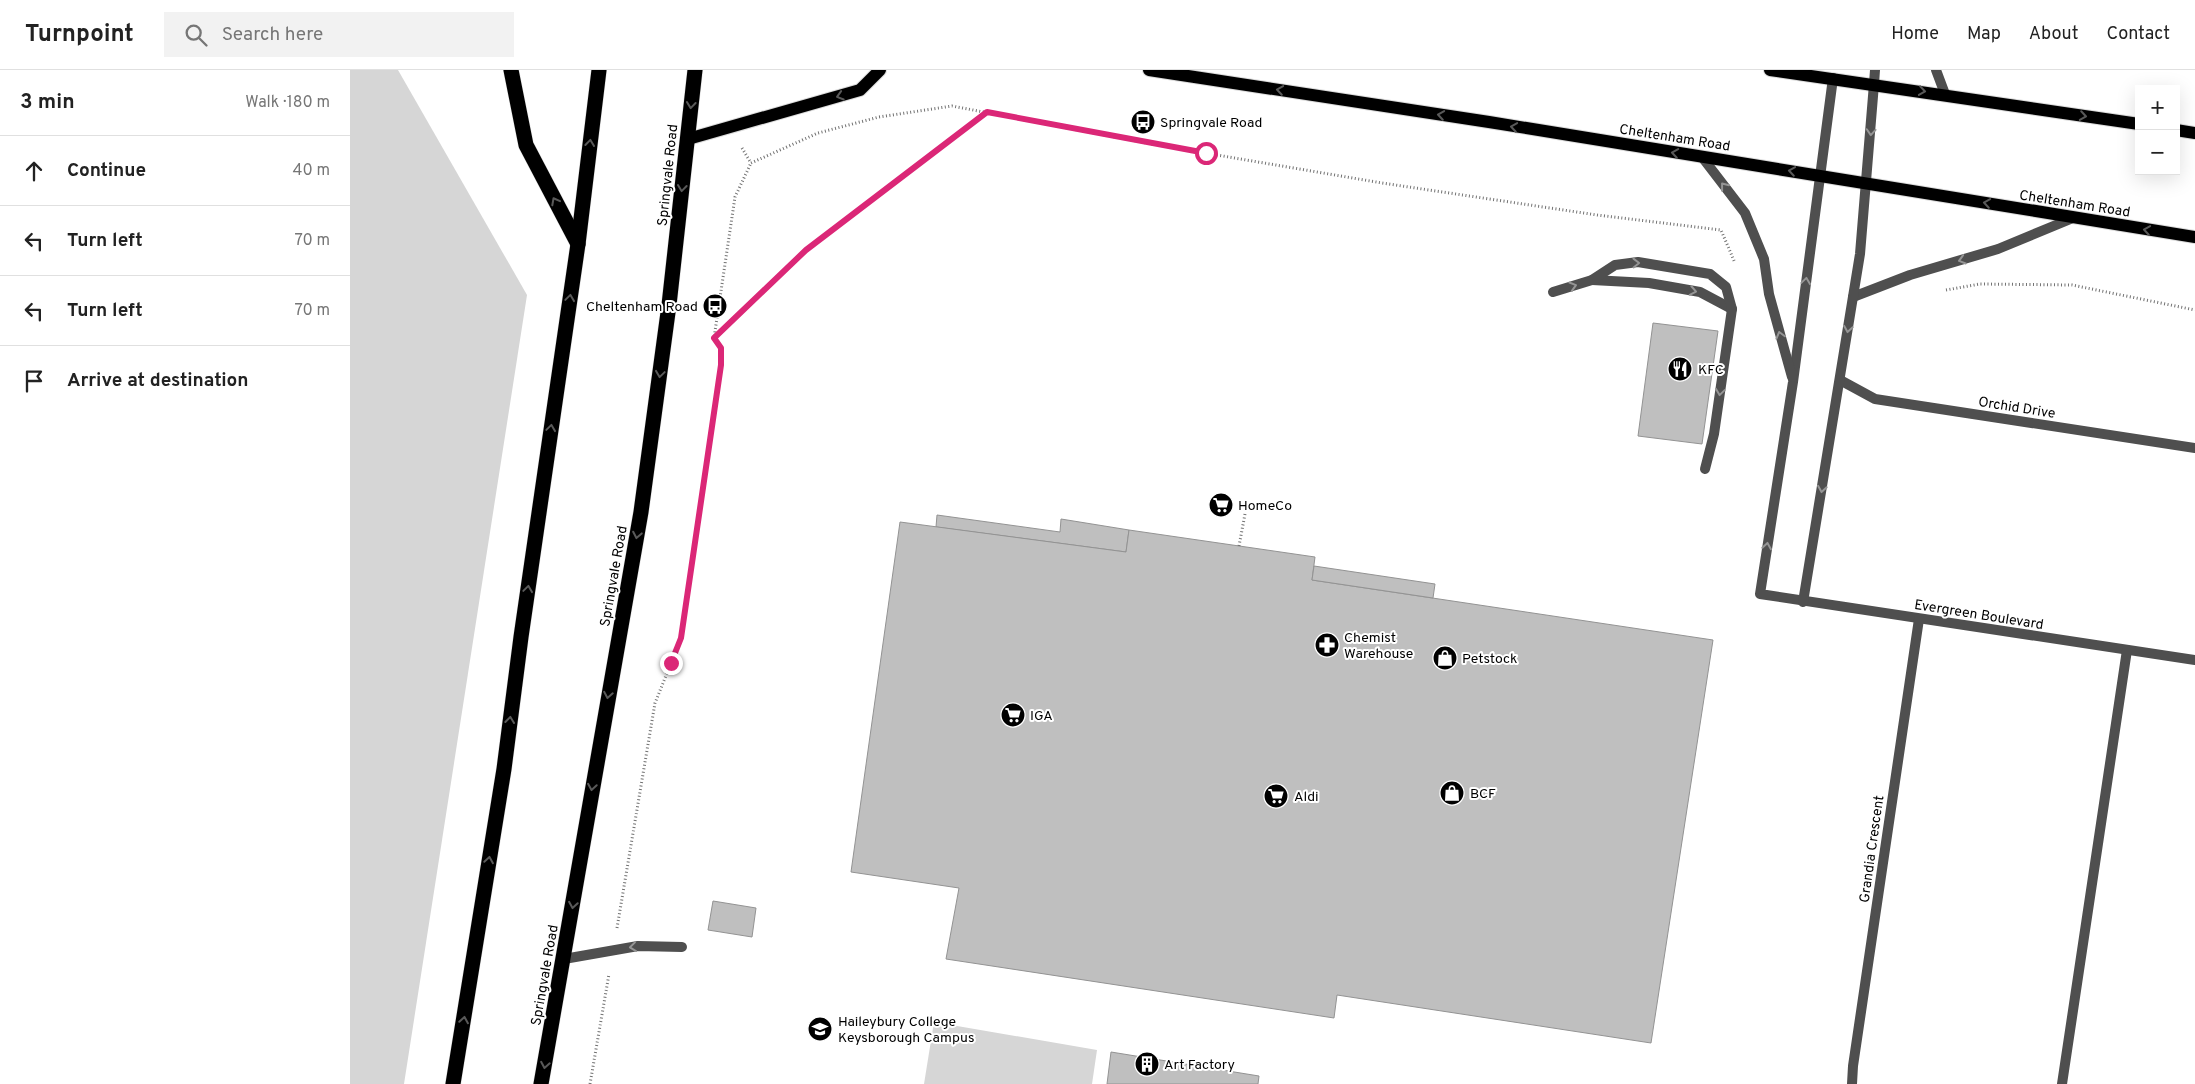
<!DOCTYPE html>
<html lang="en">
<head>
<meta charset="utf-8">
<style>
	:root { --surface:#fff; --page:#f2f2f2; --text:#222; --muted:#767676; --line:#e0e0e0 }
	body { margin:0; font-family:Overpass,sans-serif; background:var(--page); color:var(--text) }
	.controls { position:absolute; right:15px; top:15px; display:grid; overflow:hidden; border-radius:0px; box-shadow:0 5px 20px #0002 }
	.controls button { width:45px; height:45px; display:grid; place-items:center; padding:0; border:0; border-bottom:1px solid var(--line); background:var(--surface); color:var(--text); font:25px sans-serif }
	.stop { position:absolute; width:15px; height:15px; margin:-11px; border:4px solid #db2777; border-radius:50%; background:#fff }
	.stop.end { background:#db2777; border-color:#fff; box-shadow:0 1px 5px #0008 }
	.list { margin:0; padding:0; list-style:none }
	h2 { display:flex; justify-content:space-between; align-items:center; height:65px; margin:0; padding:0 20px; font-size:21px }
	h2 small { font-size:16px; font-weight:400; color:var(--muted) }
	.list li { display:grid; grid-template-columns:32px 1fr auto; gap:15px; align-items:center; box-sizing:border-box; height:70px; padding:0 20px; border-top:1px solid var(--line) }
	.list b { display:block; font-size:19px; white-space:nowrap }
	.list em { font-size:16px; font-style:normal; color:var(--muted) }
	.icon { flex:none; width:28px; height:28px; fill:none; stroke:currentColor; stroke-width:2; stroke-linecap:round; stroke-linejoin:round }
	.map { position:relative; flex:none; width:1845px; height:1014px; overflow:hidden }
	header { display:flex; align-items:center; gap:30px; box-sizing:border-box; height:70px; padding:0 25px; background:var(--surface); border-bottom:1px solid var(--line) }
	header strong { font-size:24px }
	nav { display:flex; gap:28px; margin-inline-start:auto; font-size:18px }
	.search { width:350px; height:45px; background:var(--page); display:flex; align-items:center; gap:12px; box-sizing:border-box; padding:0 18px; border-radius:0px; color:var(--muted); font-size:19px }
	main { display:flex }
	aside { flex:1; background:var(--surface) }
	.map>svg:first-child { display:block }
	.green { fill:#d6d6d6 }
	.building { fill:#bfbfbf; stroke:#939393 }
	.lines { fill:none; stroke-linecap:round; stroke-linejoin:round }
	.primary-casing { stroke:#dbdbdb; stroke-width:14 }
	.highway-casing { stroke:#dbdbdb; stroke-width:16 }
	.path { stroke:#717171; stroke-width:3; stroke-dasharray:1 2.5; stroke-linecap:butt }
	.lane { stroke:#4f4f4f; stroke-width:10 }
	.street { stroke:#4f4f4f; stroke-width:10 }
	.primary { stroke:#000; stroke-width:12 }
	.highway { stroke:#000; stroke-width:15 }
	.oneway { stroke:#595959 }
	.oneway2 { stroke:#959595 }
	.route { stroke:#db2777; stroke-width:6 }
	.labels { text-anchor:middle; stroke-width:4; stroke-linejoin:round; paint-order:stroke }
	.poi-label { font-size:14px; fill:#000; stroke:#fff; text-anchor:start }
	.street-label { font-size:14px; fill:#000; stroke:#fff }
</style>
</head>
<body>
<header>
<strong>Turnpoint</strong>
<div class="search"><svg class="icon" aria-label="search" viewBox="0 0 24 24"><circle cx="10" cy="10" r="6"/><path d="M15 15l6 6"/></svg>Search here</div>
<nav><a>Home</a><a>Map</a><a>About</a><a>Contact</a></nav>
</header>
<main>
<aside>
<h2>3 min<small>Walk · 180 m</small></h2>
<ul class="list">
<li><svg class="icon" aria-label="ahead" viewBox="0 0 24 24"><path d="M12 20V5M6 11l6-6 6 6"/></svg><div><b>Continue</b></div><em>40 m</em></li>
<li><svg class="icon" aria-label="left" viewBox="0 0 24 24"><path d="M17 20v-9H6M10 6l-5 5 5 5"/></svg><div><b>Turn left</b></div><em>70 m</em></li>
<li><svg class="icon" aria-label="left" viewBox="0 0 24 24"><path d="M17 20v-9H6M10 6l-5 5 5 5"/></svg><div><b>Turn left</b></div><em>70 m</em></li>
<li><svg class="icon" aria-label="arrive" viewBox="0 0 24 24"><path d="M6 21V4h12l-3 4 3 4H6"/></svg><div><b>Arrive at destination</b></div></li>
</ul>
</aside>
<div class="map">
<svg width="1845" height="1014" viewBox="0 0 1845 1014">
	<rect width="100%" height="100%" fill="#fff"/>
	<g class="green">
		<polygon points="0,0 48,0 177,225 54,1014 0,1014"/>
		<polygon points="584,952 747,980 742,1014 574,1014"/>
	</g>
	<g class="building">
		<polygon points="1303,253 1368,261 1352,374 1288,366"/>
		<polygon points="587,445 710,462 711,449 779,460 776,482 586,457"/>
		<polygon points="550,452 776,482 779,460 965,487 962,510 1363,570 1301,973 987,925 984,948 596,889 609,818 501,802"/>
		<polygon points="964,496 1085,514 1083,528 962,510"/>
		<polygon points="363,831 406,838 402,867 358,860"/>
		<polygon points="761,982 909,1006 908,1014 757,1014"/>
	</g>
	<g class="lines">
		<defs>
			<g id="primary">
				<polyline points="799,0 1139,52 1845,167"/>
				<polyline points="1420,0 1789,54"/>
				<polyline points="1826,60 1845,63"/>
				<polyline points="338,69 510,20 530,0"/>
			</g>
			<g id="highway">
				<polyline points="161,0 176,75 228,174"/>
				<polyline points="103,1014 154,699 171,567 228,174 249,0"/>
				<polyline points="191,1014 291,442 319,235 345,0"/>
			</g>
		</defs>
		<use href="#primary" class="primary-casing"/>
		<use href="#highway" class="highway-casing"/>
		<g class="path">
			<polyline points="392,78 401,93 468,63 529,47 602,36 802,74 1032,113 1247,145 1371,160 1385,193"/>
			<polyline points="1596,220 1630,214 1722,215 1845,240"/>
			<polyline points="364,268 456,181 636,43"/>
			<polyline points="889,476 895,444"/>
			<polyline points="267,858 305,633 331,568 371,295 371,278 364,268 385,127 401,93"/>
			<polyline points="240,1014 259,904"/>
		</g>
		<g class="lane">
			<polyline points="1524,14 1525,0"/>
			<polyline points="1242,210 1299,213 1350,222 1382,239"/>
			<polyline points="1203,222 1242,210 1265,195 1288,192 1360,204 1376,217 1382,239 1364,364 1355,399"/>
			<polyline points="214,889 288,876 332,877"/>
		</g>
		<g class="street">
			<polyline points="1586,0 1595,24"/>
			<polyline points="1483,8 1443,312 1410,524 1845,590"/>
			<polyline points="1352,87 1395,143 1414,189 1419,224 1442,307"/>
			<polyline points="1503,227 1560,205 1648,179 1723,148"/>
			<polyline points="1490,310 1525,329 1845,378"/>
			<polyline points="1453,532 1510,184 1524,14"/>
			<polyline points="1502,1014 1503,996 1569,549"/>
			<polyline points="1712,1014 1777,580"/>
		</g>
		<use href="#primary" class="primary"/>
		<use href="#highway" class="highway"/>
	</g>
	<defs><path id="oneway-chevron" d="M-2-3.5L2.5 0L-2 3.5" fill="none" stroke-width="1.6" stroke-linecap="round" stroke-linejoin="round" transform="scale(1.25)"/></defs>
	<g class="oneway">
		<use href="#oneway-chevron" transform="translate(930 20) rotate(-171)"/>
		<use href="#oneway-chevron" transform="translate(1572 21) rotate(8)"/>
		<use href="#oneway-chevron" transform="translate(490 26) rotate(163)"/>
		<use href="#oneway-chevron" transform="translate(341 35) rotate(96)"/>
		<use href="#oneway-chevron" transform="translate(1091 45) rotate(-171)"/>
		<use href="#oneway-chevron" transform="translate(1733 46) rotate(9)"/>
		<use href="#oneway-chevron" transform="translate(1164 57) rotate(-171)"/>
		<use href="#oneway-chevron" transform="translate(240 73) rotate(-83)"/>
		<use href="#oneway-chevron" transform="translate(1325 83) rotate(-171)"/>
		<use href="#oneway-chevron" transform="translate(1442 101) rotate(-171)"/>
		<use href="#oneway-chevron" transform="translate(332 118) rotate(97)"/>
		<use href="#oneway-chevron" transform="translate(205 131) rotate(-118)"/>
		<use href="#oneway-chevron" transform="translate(1637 133) rotate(-171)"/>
		<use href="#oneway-chevron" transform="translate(1797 160) rotate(-171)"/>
		<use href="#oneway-chevron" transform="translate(220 228) rotate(-82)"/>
		<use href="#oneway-chevron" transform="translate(310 304) rotate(98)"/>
		<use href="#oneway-chevron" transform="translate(201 358) rotate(-82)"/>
		<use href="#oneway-chevron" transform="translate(287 465) rotate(101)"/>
		<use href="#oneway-chevron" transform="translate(178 519) rotate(-82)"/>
		<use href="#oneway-chevron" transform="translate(258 625) rotate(100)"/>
		<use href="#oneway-chevron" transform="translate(160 650) rotate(-83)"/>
		<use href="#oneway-chevron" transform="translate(242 717) rotate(99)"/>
		<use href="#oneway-chevron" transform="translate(139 790) rotate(-81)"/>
		<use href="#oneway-chevron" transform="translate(223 835) rotate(99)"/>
		<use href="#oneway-chevron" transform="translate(114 950) rotate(-81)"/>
		<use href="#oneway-chevron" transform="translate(195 995) rotate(100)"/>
	</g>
	<g class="oneway2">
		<use href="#oneway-chevron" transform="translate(1521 62) rotate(94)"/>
		<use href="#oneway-chevron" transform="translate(1374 116) rotate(-128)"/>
		<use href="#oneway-chevron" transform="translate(1612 190) rotate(163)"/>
		<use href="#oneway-chevron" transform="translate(1286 193) rotate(-1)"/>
		<use href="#oneway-chevron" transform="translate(1456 211) rotate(-82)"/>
		<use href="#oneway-chevron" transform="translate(1223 216) rotate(-17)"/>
		<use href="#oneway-chevron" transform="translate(1343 221) rotate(11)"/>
		<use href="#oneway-chevron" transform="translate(1498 259) rotate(99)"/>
		<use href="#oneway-chevron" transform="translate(1430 265) rotate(-105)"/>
		<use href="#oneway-chevron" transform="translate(1370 322) rotate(98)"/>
		<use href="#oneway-chevron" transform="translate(1472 419) rotate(99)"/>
		<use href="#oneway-chevron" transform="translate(1417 476) rotate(-81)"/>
		<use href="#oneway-chevron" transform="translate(283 877) rotate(173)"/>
	</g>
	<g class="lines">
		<polyline class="route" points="321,593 331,568 371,295 371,278 364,268 456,180 637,42 856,83"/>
	</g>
	<defs>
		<symbol id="bus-disc" viewBox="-11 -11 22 22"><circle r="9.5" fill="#000" stroke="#fff"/><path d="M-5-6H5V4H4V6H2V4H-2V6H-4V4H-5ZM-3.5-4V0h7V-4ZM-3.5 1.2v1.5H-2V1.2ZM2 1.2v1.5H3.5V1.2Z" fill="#fff"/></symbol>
		<symbol id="restaurant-disc" viewBox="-11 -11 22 22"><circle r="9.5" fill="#000" stroke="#fff"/><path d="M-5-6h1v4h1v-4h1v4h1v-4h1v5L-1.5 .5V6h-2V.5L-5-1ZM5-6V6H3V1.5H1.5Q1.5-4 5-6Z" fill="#fff"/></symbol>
		<symbol id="supermarket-disc" viewBox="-11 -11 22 22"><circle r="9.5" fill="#000" stroke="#fff"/><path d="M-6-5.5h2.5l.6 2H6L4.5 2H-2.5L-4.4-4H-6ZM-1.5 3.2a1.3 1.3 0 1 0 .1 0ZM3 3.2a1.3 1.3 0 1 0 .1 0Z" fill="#fff"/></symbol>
		<symbol id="pharmacy-disc" viewBox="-11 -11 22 22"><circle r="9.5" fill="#000" stroke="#fff"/><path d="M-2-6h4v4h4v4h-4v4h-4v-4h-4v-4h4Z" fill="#fff"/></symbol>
		<symbol id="shop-disc" viewBox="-11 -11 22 22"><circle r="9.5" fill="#000" stroke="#fff"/><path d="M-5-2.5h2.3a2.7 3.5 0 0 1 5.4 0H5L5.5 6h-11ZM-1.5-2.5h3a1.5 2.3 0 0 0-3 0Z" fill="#fff"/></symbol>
		<symbol id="school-disc" viewBox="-11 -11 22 22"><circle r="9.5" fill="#000" stroke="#fff"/><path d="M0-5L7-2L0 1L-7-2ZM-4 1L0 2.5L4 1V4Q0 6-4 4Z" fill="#fff"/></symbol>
		<symbol id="building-disc" viewBox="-11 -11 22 22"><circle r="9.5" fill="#000" stroke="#fff"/><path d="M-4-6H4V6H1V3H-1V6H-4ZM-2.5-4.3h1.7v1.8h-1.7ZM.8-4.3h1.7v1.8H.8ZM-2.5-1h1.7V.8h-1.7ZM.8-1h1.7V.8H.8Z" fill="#fff"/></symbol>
	</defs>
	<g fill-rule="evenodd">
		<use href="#bus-disc" x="779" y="38" width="28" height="28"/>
		<use href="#bus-disc" x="351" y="222" width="28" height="28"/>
		<use href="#restaurant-disc" x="1316" y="285" width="28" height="28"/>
		<use href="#supermarket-disc" x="857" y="421" width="28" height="28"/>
		<use href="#pharmacy-disc" x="963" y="561" width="28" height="28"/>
		<use href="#shop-disc" x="1081" y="574" width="28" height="28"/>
		<use href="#supermarket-disc" x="649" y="631" width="28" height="28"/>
		<use href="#shop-disc" x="1088" y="709" width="28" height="28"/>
		<use href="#supermarket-disc" x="912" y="712" width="28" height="28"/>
		<use href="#school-disc" x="456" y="945" width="28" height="28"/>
		<use href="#building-disc" x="783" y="980" width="28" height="28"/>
	</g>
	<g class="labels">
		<g class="poi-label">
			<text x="810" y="57">Springvale Road</text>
			<text x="348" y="241" text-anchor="end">Cheltenham Road</text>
			<text x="1348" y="304">KFC</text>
			<text x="888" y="440">HomeCo</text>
			<text x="994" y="572">Chemist<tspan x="994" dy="16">Warehouse</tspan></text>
			<text x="1112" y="593">Petstock</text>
			<text x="680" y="650">IGA</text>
			<text x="1120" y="728">BCF</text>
			<text x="944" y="731">Aldi</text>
			<text x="488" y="956">Haileybury College<tspan x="488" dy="16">Keysborough Campus</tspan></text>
			<text x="814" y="999">Art Factory</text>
		</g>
		<g class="street-label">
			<text transform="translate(1325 67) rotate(9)" y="5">Cheltenham Road</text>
			<text transform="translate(317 105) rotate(-84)" y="5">Springvale Road</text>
			<text transform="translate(1725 133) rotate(9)" y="5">Cheltenham Road</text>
			<text transform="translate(1667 337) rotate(9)" y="5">Orchid Drive</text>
			<text transform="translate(263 506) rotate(-80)" y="5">Springvale Road</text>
			<text transform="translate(1629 544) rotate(9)" y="5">Evergreen Boulevard</text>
			<text transform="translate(1521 779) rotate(-82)" y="5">Grandia Crescent</text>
			<text transform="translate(194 905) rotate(-80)" y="5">Springvale Road</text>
		</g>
	</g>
</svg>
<div class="controls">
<button>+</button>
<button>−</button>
</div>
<div class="stop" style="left:856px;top:83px"></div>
<div class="stop end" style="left:321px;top:593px"></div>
</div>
</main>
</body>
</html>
